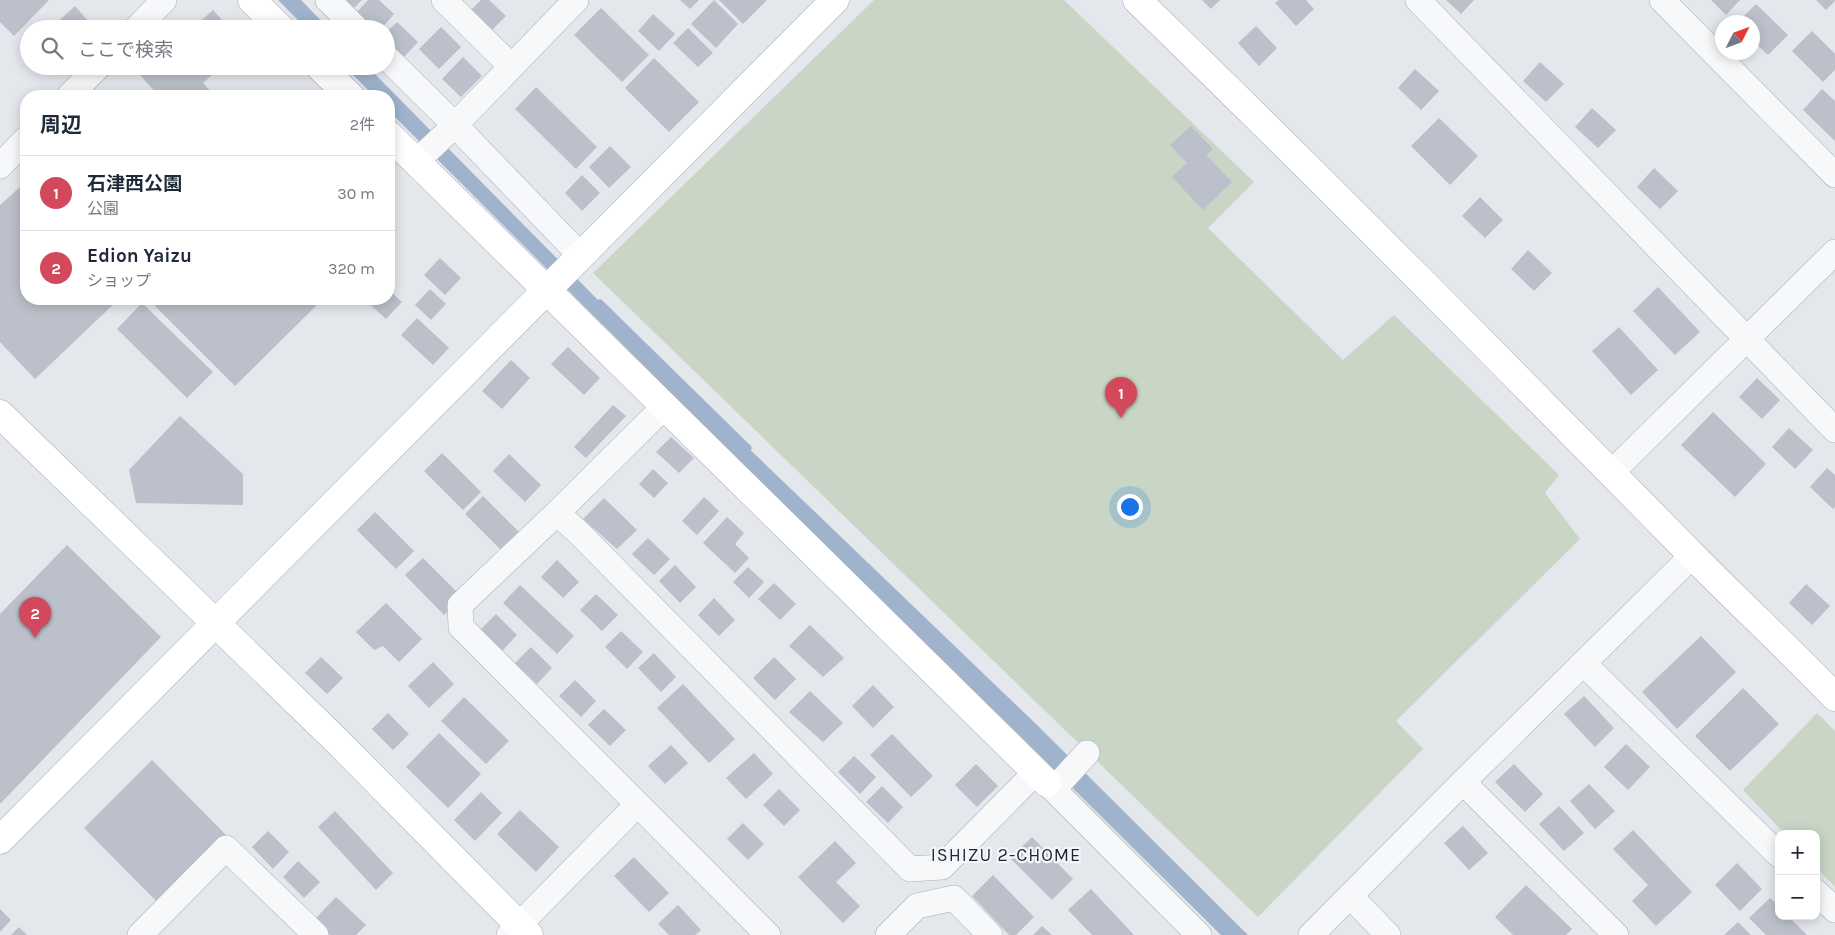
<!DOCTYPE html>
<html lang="ja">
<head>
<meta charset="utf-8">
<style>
	:root { --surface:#fff; --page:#f6f6f7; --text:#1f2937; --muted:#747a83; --line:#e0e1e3; --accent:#d1495b }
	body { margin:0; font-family:Karla,"Noto Sans JP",sans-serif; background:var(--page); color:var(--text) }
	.controls { position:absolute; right:15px; bottom:15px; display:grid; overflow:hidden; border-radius:10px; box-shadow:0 2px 12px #0003 }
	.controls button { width:45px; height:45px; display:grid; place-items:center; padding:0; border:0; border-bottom:1px solid var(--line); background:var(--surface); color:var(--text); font:25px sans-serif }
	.compass { position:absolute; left:1715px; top:15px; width:45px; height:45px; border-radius:50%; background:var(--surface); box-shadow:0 2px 12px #0003; rotate:48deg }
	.you { position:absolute; left:1129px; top:506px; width:18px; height:18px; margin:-12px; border:4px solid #fff; border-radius:50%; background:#1a73e8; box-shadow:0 0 0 8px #1a73e833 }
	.badge { display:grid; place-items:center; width:32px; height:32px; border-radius:50%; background:var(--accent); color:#fff; font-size:16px; font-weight:700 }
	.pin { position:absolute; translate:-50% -41px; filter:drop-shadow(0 1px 2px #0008) }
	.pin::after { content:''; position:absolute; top:26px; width:18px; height:15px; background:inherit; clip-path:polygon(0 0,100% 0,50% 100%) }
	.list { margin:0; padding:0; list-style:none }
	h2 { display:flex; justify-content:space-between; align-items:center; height:65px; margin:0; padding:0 20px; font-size:21px }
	h2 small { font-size:16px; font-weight:400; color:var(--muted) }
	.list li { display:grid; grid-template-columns:32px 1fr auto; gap:15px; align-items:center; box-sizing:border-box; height:75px; padding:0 20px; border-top:1px solid var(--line) }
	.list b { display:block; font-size:19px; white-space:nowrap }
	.list p { margin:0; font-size:16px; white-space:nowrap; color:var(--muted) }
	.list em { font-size:16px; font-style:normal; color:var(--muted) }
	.icon { flex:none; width:28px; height:28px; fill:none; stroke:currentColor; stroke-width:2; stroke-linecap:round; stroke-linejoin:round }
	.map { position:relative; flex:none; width:1835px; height:935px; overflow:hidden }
	.search { position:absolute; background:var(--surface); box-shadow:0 2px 12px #0003; left:20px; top:20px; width:375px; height:55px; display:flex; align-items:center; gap:12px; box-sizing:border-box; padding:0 18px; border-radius:28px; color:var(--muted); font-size:19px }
	.panel { position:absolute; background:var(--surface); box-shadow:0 2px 12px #0003; left:20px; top:90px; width:375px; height:215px; border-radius:20px }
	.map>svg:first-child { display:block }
	.green { fill:#c9d6c5 }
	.water { fill:#9fb4cc }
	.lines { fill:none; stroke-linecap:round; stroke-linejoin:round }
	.stream { stroke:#9fb4cc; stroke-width:7 }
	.building { fill:#bbc0ca }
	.street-casing { stroke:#a9aeb7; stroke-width:26 }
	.secondary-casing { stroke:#a9aeb7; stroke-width:29 }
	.street { stroke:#f7f8fa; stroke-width:25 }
	.secondary { stroke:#fff; stroke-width:28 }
	.labels { text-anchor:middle; stroke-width:4.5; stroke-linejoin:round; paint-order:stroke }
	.neighbourhood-label { font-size:18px; letter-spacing:1px; fill:#1d2536; stroke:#f4f6f9 }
</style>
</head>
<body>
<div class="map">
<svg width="1835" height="935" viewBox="0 0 1835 935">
	<rect width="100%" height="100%" fill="#e4e7ec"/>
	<g class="green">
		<polygon points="874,0 1064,0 1254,182 1208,228 1343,360 1394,315 1559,475 1545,493 1580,539 1396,721 1423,749 1258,917 593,273"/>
		<polygon points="1817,713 1835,731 1835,887 1816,867 1816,834 1785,834 1743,790"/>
	</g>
	<g class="water">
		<polygon points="278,0 301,0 329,29 307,29"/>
		<polygon points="344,66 367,66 667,370 1035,723 1248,935 1221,935 1020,736 748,470 389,111 389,96 374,96"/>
	</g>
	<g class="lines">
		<polyline class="stream" points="600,303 748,448"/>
	</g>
	<g class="building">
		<polygon points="0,0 49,0 14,36 0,22"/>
		<polygon points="338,0 362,0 350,12"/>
		<polygon points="368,0 379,0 394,14 381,29 375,29 357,12"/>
		<polygon points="481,0 489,0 506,16 489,33 468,13"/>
		<polygon points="680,0 699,0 690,9"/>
		<polygon points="714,0 738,24 716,48 691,24"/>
		<polygon points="719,0 767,0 743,24"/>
		<polygon points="1202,0 1220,0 1211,9"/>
		<polygon points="1279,0 1306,0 1314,9 1296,26 1275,3"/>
		<polygon points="1446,0 1474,0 1461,14"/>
		<polygon points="1711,0 1740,0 1726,15"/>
		<polygon points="1816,0 1835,0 1835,1 1826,10"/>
		<polygon points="1756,4 1788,35 1768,55 1752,40 1752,22 1738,22"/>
		<polygon points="75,6 95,29 50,29"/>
		<polygon points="601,8 649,55 622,82 574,35"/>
		<polygon points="213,10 230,29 192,29"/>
		<polygon points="653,14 675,34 659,51 638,31"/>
		<polygon points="397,22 418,42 402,59 386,44 386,33"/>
		<polygon points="1256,26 1277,48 1259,66 1238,43"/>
		<polygon points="441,27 461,47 439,69 419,49"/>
		<polygon points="688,28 713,53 698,67 673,43"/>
		<polygon points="1812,31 1835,54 1835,70 1823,82 1792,51"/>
		<polygon points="463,57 482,76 461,97 442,79"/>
		<polygon points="654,58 699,102 669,132 625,88"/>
		<polygon points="1540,62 1564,84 1546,102 1523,81"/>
		<polygon points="53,66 72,66 61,76"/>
		<polygon points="150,66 222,66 203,83 215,96 159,96 140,75"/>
		<polygon points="1415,69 1439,91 1421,110 1398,88"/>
		<polygon points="536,87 597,147 576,169 515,109"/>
		<polygon points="1822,89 1835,101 1835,141 1803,110"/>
		<polygon points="1592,108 1616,130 1598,148 1575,127"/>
		<polygon points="1439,118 1478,156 1450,185 1411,146"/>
		<polygon points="1191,126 1213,149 1206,155 1232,182 1203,210 1172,177 1187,163 1170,145"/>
		<polygon points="610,146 631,167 609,188 589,167"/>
		<polygon points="1654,168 1678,191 1660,209 1637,187"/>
		<polygon points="582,175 600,193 582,211 565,193"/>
		<polygon points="20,187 26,194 26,299 119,299 35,379 0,342 0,205"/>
		<polygon points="1480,197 1503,220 1485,238 1462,216"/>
		<polygon points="1528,250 1552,273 1534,291 1511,269"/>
		<polygon points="440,258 461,278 445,295 424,275"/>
		<polygon points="1658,287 1700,332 1675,355 1633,311"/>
		<polygon points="430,289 446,304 431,320 415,305"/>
		<polygon points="389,290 402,302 386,319 364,299 389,299"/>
		<polygon points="148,299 323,299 235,386"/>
		<polygon points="142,303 213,372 187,398 117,329"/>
		<polygon points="417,318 449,348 433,365 401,335"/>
		<polygon points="1619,327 1658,370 1631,395 1592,351"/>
		<polygon points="568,347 600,378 584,395 551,364"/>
		<polygon points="511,360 530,378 502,409 482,391"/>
		<polygon points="1757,378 1780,400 1762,419 1739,397"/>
		<polygon points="613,405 626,416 586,458 574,447"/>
		<polygon points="1713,412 1766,464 1735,497 1681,445"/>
		<polygon points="180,416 243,474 243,505 136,503 129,470"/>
		<polygon points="1789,428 1813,450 1795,469 1772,447"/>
		<polygon points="671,437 694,458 679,473 656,452"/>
		<polygon points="442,453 481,492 463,510 424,471"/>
		<polygon points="509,454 541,485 525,502 493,471"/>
		<polygon points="1827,468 1835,475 1835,507 1833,509 1810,487"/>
		<polygon points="653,469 668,483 654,498 639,484"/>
		<polygon points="483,496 522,535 504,553 465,514"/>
		<polygon points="704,497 719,511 697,535 682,521"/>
		<polygon points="604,498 637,530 617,549 583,519"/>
		<polygon points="375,512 414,551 396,569 357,530"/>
		<polygon points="727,517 744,533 735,544 749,558 735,573 703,543"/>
		<polygon points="648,538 670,559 654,575 632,554"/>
		<polygon points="67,545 161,637 0,804 0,614"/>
		<polygon points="423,558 462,597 444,615 405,575"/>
		<polygon points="557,560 579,582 563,598 541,577"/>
		<polygon points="675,565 696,587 680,603 659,581"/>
		<polygon points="748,567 764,582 749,598 733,582"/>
		<polygon points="774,583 796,604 780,620 758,599"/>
		<polygon points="1806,584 1830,606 1812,625 1789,603"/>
		<polygon points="520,585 574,636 557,654 503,603"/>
		<polygon points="596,594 618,615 602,631 580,610"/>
		<polygon points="714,598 735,620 719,636 698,615"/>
		<polygon points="386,603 422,639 399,662 383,646 374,650 356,632"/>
		<polygon points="496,614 517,635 502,651 480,630"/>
		<polygon points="810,625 844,658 823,677 789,646"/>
		<polygon points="621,631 643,652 627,669 605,647"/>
		<polygon points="1701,636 1736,672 1677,729 1642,692"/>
		<polygon points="531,647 552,668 537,684 515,663"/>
		<polygon points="654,653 676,677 661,692 638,668"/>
		<polygon points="321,657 343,678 327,694 305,673"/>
		<polygon points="774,657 796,679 775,700 753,678"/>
		<polygon points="433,662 454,684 429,708 408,686"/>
		<polygon points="575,680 596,701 581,717 559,696"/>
		<polygon points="683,684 735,739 709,763 657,708"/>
		<polygon points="873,685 894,707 873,728 852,706"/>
		<polygon points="1743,688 1779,724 1730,771 1695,736"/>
		<polygon points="810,691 843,723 823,742 789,712"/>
		<polygon points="1584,696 1614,728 1595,747 1564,714"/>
		<polygon points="464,697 509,741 486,764 441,721"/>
		<polygon points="604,709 626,730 610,746 588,725"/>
		<polygon points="388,713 409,734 393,750 372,729"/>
		<polygon points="439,733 481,774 448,808 406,767"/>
		<polygon points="892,734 933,776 911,797 870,755"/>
		<polygon points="1626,744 1650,767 1628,790 1604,767"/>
		<polygon points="671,745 688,763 665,784 648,766"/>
		<polygon points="754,753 773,774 746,799 726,778"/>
		<polygon points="854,756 876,777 860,794 838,772"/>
		<polygon points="152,760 226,835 158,903 84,828"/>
		<polygon points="976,764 998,786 977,807 955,785"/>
		<polygon points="1514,764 1543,794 1525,812 1495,782"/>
		<polygon points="1589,784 1615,811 1595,829 1570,801"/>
		<polygon points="882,786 903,807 888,823 866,802"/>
		<polygon points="779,789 800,810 784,826 763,805"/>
		<polygon points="481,792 502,813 475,841 454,820"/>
		<polygon points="1559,806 1584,833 1564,851 1539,824"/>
		<polygon points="520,810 559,847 536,872 497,834"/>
		<polygon points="335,811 393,873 376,890 318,827"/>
		<polygon points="743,823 764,844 748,860 727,839"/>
		<polygon points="1463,826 1488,853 1469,870 1444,843"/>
		<polygon points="1633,830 1692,892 1656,926 1632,901 1648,885 1613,849"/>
		<polygon points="268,831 289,852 273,869 252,847"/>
		<polygon points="1032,837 1073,879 1052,900 1010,858"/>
		<polygon points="835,841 856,863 836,882 860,906 843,923 798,877"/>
		<polygon points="634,857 669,893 649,912 614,876"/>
		<polygon points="298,861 320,882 304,898 283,877"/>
		<polygon points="1737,863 1762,889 1740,911 1715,885"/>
		<polygon points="993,875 1034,917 1016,935 1009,935 972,896"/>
		<polygon points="1526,885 1572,929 1566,935 1513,935 1495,917"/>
		<polygon points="1091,889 1134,935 1092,935 1068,910"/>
		<polygon points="336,897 366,925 356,935 330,935 314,920"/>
		<polygon points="1770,898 1779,906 1779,916 1788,916 1807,935 1766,935 1749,918"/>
		<polygon points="678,905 701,930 695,935 669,935 658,924"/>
		<polygon points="0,909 11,920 0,932"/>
		<polygon points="1738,922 1751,935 1724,935"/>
		<polygon points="1042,926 1052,935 1033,935"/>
		<polygon points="19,927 27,935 11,935"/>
	</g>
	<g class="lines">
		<defs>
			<g id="street">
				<polyline points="328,0 357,29"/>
				<polyline points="444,0 511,66"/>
				<polyline points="1418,0 1835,430"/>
				<polyline points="1662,0 1835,175"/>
				<polyline points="136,29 164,0"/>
				<polyline points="386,57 455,125 580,255"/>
				<polyline points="69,96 99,66"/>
				<polyline points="416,162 455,125 576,0"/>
				<polyline points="0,166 26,139"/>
				<polyline points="1612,472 1835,252"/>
				<polyline points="557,513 664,407"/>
				<polyline points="1583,663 1779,855"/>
				<polyline points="1463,782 1616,935"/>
				<polyline points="1047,783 1199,935"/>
				<polyline points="1054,789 1087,753"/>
				<polyline points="1816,892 1835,910"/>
				<polyline points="1350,896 1388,935"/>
				<polyline points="140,935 226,848 316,935"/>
				<polyline points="509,935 637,805"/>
				<polyline points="768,935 461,627 460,605 557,513 580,534 910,869 942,867 1035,773"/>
				<polyline points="888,935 917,906 954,898 990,935"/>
				<polyline points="1311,935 1463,782 1692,556"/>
			</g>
			<g id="secondary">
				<polyline points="252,0 281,29"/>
				<path d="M1137,0c188,182 371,368 554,554 47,48 97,94 144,143"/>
				<polyline points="319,66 350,96"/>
				<polyline points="389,135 1047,783"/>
				<polyline points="0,414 336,740 529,935"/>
				<polyline points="0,840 835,0"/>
			</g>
		</defs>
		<use href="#street" class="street-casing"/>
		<use href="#secondary" class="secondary-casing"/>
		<use href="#street" class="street"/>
		<use href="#secondary" class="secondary"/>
	</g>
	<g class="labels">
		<g class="neighbourhood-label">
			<text x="1006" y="861">ISHIZU 2-CHOME</text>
		</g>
	</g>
</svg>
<div class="controls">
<button>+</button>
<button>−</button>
</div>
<svg class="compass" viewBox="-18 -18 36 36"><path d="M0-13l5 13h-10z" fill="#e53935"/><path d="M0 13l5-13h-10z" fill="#747a83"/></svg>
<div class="you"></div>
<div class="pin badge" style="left:1121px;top:418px">1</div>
<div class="pin badge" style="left:35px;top:638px">2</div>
<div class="search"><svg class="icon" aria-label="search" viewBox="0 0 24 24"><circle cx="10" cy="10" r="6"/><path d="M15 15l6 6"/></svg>ここで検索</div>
<section class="panel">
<h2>周辺<small>2件</small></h2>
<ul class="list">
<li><span class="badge">1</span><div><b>石津西公園</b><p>公園</p></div><em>30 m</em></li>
<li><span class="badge">2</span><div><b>Edion Yaizu</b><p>ショップ</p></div><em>320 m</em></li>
</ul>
</section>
</div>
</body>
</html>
